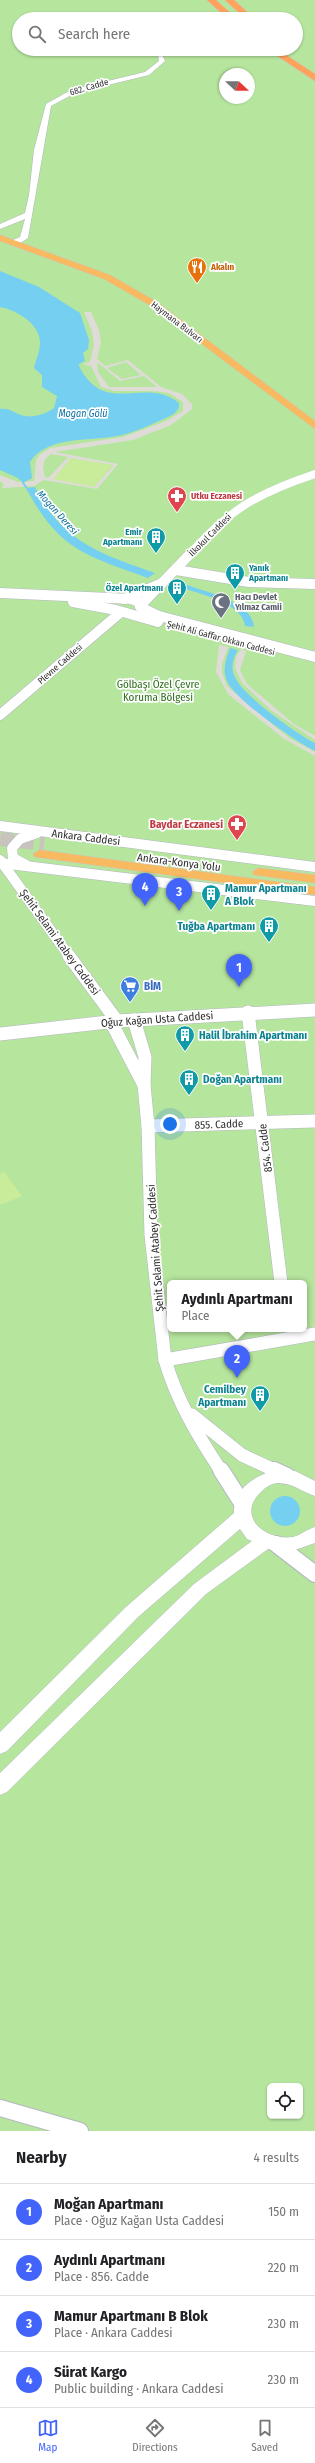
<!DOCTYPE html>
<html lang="en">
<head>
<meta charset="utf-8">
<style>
	:root { --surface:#fff; --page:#f2f2f2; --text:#202124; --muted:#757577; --line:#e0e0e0; --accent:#4264fb }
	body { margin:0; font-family:"Fira Sans Condensed",sans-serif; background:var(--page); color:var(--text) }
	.controls { position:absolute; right:12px; bottom:12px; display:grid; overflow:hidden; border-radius:6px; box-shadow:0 1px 3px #0004 }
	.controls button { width:36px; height:36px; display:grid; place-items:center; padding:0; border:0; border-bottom:1px solid var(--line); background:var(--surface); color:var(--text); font:20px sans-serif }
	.compass { position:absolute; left:219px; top:68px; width:36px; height:36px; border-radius:50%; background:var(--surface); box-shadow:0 1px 3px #0004; rotate:112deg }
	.you { position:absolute; left:170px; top:1124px; width:14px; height:14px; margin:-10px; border:3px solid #fff; border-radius:50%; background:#1a73e8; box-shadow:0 0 0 6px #1a73e833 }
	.badge { display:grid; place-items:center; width:26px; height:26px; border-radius:50%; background:var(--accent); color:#fff; font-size:13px; font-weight:700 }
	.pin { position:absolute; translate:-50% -33px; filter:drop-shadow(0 1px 2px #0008) }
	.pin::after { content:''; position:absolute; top:21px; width:14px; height:12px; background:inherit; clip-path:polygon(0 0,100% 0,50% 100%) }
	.popup { position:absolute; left:167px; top:1280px; width:140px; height:52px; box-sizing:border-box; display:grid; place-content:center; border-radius:6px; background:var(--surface); filter:drop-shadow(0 1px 3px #0005); font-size:13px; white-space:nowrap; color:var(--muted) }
	.popup b { font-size:15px; color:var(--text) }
	.popup::after { content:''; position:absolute; left:50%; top:100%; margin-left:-8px; border:8px solid transparent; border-top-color:var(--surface) }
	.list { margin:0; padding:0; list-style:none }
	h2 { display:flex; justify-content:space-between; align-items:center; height:52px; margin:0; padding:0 16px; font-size:17px }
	h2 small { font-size:13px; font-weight:400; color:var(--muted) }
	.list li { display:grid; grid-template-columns:26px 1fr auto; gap:12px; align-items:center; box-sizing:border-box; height:56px; padding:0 16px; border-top:1px solid var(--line) }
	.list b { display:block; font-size:15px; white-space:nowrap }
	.list p { margin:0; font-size:13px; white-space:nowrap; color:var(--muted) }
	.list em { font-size:13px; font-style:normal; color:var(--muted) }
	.icon { flex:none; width:22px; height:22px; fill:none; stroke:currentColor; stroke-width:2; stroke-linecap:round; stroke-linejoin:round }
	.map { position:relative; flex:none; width:315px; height:2131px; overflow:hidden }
	.search { position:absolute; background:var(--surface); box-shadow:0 1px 3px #0004; left:12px; right:12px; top:12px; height:44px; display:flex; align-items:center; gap:10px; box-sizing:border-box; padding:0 14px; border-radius:22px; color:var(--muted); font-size:15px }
	.sheet { height:276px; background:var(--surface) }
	nav { display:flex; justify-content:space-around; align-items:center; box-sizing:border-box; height:56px; border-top:1px solid var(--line); background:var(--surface); font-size:11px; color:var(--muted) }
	nav a { display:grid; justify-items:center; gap:2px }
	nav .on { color:var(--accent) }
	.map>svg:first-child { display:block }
	.green { fill:#b6e59e; fill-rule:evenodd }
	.pitch { fill:#c9ec9a }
	.plaza { fill:#dfdcd8; fill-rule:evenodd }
	.water { fill:#75cff0 }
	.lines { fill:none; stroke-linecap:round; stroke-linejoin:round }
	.stream { stroke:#75cff0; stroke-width:2 }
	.trunk-tunnel { stroke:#c8c4bd; stroke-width:14; stroke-dasharray:14 6; stroke-linecap:butt }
	.tertiary-far3-casing { stroke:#b4b7c1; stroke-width:8 }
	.tertiary-far2-casing { stroke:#b4b7c1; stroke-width:11 }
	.tertiary-far1-casing { stroke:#b4b7c1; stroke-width:14 }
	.tertiary-casing { stroke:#b4b7c1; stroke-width:18 }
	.secondary-casing { stroke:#b4b7c1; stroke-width:1 }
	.trunk-casing { stroke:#c9c9c9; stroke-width:1 }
	.motorway-casing { stroke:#c9c9c9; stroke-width:1 }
	.tertiary-far3 { stroke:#fff; stroke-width:8 }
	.tertiary-far2 { stroke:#fff; stroke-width:10 }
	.tertiary-far1 { stroke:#fff; stroke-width:13 }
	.tertiary { stroke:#fff; stroke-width:16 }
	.secondary { fill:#fff; fill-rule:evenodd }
	.trunk { fill:#f8ba60; fill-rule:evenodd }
	.motorway { fill:#ffa35c; fill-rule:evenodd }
	.labels { text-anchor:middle; stroke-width:3.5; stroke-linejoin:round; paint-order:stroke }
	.far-street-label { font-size:9px; fill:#2e2e2e; stroke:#fff }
	.far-food-label { font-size:9px; font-weight:bold; fill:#c56008; stroke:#fff; text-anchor:start }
	.far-health-label { font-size:9px; font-weight:bold; fill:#be3a42; stroke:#fff; text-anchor:start }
	.far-culture-label { font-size:9px; font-weight:bold; fill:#0d838f; stroke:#fff; text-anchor:end }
	.far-worship-label { font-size:9px; font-weight:bold; fill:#5b616d; stroke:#fff; text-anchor:start }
	.far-water-label { font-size:10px; font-style:italic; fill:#0d6fa3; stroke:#fff }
	.park-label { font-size:11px; fill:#2c6e1b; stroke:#fff }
	.health-label { font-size:11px; font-weight:bold; fill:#be3a42; stroke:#fff; text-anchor:end }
	.street-label { font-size:11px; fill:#2e2e2e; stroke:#fff }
	.culture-label { font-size:11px; font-weight:bold; fill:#0d838f; stroke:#fff; text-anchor:start }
	.shop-label { font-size:11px; font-weight:bold; fill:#366cbe; stroke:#fff; text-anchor:start }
</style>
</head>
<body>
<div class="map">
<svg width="315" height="2131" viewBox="0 0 315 2131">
	<rect width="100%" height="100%" fill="#efe9e1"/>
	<path class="green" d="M0,0h315v2131h-315zM19,19h277v30h-277zM225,74h24v24h-24zM170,1283h134v46h-134zM270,2086h30v30h-30z"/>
	<g class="pitch">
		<polygon points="71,458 113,465 94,487 51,479"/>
		<polygon points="4,1172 22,1196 0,1205 0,1174"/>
	</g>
	<g class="plaza">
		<path d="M84,312h7l8,18 2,12 -4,17 8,7 23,-6 33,27 21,7 10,10v5l-21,16 -38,15 -78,12 63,12 -21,25 -53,-9 -10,6 -32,2 2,-4 -4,-3v-6l18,7 16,-1 2,-20 3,-6 11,-7 73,-11 43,-16 17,-10v-9l-14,-9 -17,-2h-38l-13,-4 -10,-21 -8,-2 7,-2 4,-17 -2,-14zM97,362l23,19 24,-5 13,11h-48l-11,-15zM126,362l15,13 -19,4 -15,-11zM51,454l17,3 -20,21 -3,-1 -2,-9 2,-9zM71,458l42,7v1l-19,21 -41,-8z"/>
		<polygon points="219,645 228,647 222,664 222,673 227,686 289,738 315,752 315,756 283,738 228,694 216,672"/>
		<polygon points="241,649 246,651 240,670 247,684 294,724 315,736 315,740 272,711 242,683 235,668 236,657"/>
	</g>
	<g class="water">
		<path d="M0,271l39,16 41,26 9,27 -1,9 -5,4 2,8 -6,3v2c26,52 66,9 100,37v5l-5,6c-15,7 -31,15 -48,20 -30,9 -77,-1 -96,28l2,16 -9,5 -5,-5 -18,-8v-61c10,-1 12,3 21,6 10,4 25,-1 33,-7l3,-12 -15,-9v-12l-8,-7c2,-8 6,-17 6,-25 0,-20 -24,-33 -40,-36z"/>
		<path d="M35,487c27,55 66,67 120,86l-7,5c-63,-23 -89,-28 -122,-90z"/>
		<path d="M184,584c19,7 69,18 70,43l-9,-1c-2,-23 -46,-32 -65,-39z"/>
		<path d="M230,648l8,2c-6,10 -8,19 -2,29 9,18 61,55 79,64v8c-19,-9 -81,-52 -88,-70 -5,-11 -1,-22 3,-33z"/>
		<circle cx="285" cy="1511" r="15"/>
	</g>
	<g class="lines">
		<polyline class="stream" points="23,483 29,491"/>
		<polyline class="trunk-tunnel" points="0,839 44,844"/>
		<defs>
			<path id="tertiary-far3" d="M188,556c40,-46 70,-63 127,-82"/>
			<g id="tertiary-far2">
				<polyline points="176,570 249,582 315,584"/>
				<polyline points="0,593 131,599 139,602 140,607 159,616 315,657"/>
				<polyline points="124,599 162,583"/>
				<polyline points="73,602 116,610 158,622"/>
				<polyline points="140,606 189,555"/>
				<polyline points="0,715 121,612"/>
				<polyline points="0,826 315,867"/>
				<polyline points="0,860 70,957"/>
				<polyline points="0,863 315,901"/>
				<polyline points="26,865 13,858 12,848 20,839 37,833"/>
			</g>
			<g id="tertiary-far1">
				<polyline points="69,956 117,1021"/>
				<polyline points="248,1012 281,1283"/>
				<path d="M134,1020l11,37 -1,28 4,41 3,109 14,125c12,41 33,76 56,111"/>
				<polyline points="111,1022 144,1085"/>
				<polyline points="0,1034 117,1021 315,1010"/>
				<polyline points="148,1126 315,1121"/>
				<polyline points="165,1360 315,1334"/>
				<polyline points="192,1415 242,1455 276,1471"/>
			</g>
			<g id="tertiary">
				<polyline points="221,1470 242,1503"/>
				<polyline points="274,1470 287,1476"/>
				<polyline points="276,1544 315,1574"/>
				<polyline points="0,2108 80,2131"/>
			</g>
			<g id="secondary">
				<polygon points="158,54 162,54 165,61 149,75 75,93 51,106 28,238 17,245 11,245 11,241 20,237 25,219 0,229 0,224 25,213 29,195 34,150 46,104 71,90 145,72 159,61"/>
				<path d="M277,1469l18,2 20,10v15c-13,-4 -22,-13 -37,-13 -6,0 -12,4 -16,8 -27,24 2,50 31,46 8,-2 14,-8 22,-10v16l-26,9 -21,-3 -62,45 -199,198 -7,3v-22l194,-189 58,-43 -5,-2 -7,-10 -102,88 -131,134 -7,3v-22l126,-125 108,-94c-1,-26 22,-37 43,-44z"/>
			</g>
			<g id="trunk">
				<polygon points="0,235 110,275 157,302 315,421 315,429 151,306 104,279 0,241"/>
				<polygon points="40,850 315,887 315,895 35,857 33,854"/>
				<polygon points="259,868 315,875 315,883 254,875 252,872"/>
			</g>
			<g id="motorway">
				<polygon points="207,0 216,0 237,19 228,19"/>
				<polygon points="225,0 234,0 255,19 246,19"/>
				<polygon points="267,49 277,49 315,74 315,81"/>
			</g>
		</defs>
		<use href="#tertiary-far3" class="tertiary-far3-casing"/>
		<use href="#tertiary-far2" class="tertiary-far2-casing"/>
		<use href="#tertiary-far1" class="tertiary-far1-casing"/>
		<use href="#tertiary" class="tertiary-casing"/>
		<use href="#secondary" class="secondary-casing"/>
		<use href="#trunk" class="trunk-casing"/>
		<use href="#motorway" class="motorway-casing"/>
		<use href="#tertiary-far3" class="tertiary-far3"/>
		<use href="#tertiary-far2" class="tertiary-far2"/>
		<use href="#tertiary-far1" class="tertiary-far1"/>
		<use href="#tertiary" class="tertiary"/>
		<use href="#secondary" class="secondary"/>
		<use href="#trunk" class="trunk"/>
		<use href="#motorway" class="motorway"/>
	</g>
	<defs>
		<symbol id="restaurant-pin" viewBox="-11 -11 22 30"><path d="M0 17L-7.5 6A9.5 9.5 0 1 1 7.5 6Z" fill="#e8710a" stroke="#fff"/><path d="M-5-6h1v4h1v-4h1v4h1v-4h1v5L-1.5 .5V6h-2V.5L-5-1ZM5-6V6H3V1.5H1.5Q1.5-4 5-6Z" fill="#fff"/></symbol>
		<symbol id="pharmacy-pin" viewBox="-11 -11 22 30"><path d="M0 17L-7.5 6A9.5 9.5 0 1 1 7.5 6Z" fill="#e0444e" stroke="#fff"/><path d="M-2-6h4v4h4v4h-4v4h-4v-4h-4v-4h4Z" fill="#fff"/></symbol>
		<symbol id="building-pin" viewBox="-11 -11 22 30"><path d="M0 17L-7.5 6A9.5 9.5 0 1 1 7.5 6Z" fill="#0f9aa8" stroke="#fff"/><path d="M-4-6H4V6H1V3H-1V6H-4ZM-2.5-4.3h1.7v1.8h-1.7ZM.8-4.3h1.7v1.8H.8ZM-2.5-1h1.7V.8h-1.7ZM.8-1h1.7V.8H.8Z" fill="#fff"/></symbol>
		<symbol id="mosque-pin" viewBox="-11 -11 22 30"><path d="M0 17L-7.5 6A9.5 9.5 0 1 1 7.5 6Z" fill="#6b7280" stroke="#fff"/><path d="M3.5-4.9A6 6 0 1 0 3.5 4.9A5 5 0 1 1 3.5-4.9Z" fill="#fff"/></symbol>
		<symbol id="supermarket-pin" viewBox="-11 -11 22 30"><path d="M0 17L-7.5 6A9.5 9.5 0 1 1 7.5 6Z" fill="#3f7fe0" stroke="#fff"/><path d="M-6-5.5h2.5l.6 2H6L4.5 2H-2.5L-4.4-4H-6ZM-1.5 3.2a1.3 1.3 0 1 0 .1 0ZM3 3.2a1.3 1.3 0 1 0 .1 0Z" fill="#fff"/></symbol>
	</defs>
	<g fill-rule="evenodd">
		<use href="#restaurant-pin" x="186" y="256" width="22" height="30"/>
		<use href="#pharmacy-pin" x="166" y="485" width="22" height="30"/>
		<use href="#building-pin" x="145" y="526" width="22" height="30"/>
		<use href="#building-pin" x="224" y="562" width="22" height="30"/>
		<use href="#building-pin" x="166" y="577" width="22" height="30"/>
		<use href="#mosque-pin" x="210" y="591" width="22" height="30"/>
		<use href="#pharmacy-pin" x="226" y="813" width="22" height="30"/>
		<use href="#building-pin" x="200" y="883" width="22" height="30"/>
		<use href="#building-pin" x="258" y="915" width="22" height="30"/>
		<use href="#supermarket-pin" x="119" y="975" width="22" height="30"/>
		<use href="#building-pin" x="174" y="1024" width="22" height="30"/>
		<use href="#building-pin" x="178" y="1068" width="22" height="30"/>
		<use href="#building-pin" x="249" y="1384" width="22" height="30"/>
	</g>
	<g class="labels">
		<g class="far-street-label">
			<text transform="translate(89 87) rotate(-16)" y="3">682. Cadde</text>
			<text transform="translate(177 322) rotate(37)" y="3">Haymana Bulvarı</text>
			<text transform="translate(210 535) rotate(-45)" y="3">İlkokul Caddesi</text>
			<text transform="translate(221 638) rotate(15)" y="3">Şehit Ali Gaffar Okkan Caddesi</text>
			<text transform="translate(60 664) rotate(-41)" y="3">Plevne Caddesi</text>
		</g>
		<g class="far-food-label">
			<text x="211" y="270">Akalın</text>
		</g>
		<g class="far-health-label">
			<text x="191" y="499">Utku Eczanesi</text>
		</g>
		<g class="far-culture-label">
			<text x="142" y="535">Emir<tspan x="142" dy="10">Apartmanı</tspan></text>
			<text x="249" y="571" text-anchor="start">Yanık<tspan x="249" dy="10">Apartmanı</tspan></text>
			<text x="163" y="591">Özel Apartmanı</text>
		</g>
		<g class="far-worship-label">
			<text x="235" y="600">Hacı Devlet<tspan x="235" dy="10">Yılmaz Camii</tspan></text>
		</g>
		<g class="far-water-label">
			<text x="83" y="417">Mogan Gölü</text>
			<text transform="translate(58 512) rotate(48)" y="4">Mogan Deresi</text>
		</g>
		<g class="park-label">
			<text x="158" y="688">Gölbaşı Özel Çevre<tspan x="158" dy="13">Koruma Bölgesi</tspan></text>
		</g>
		<g class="health-label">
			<text x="223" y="828">Baydar Eczanesi</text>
		</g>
		<g class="street-label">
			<text transform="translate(86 837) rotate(7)" y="4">Ankara Caddesi</text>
			<text transform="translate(179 862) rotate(7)" y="4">Ankara-Konya Yolu</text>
			<text transform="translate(60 942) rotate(54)" y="4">Şehit Selami Atabey Caddesi</text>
			<text transform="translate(157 1019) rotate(-4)" y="4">Oğuz Kağan Usta Caddesi</text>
			<text transform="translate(219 1124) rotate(-2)" y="4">855. Cadde</text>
			<text transform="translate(265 1148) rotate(-97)" y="4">854. Cadde</text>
			<text transform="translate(155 1248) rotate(-94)" y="4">Şehit Selami Atabey Caddesi</text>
		</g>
		<g class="culture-label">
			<text x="225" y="892">Mamur Apartmanı<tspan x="225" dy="13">A Blok</tspan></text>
			<text x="255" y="930" text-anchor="end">Tuğba Apartmanı</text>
			<text x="199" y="1039">Halil İbrahim Apartmanı</text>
			<text x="203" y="1083">Doğan Apartmanı</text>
			<text x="246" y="1393" text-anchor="end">Cemilbey<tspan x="246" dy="13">Apartmanı</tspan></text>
		</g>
		<g class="shop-label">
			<text x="144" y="990">BİM</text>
		</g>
	</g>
</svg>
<div class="controls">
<button><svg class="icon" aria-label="locate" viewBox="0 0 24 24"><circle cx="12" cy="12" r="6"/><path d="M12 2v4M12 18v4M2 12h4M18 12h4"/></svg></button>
</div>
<svg class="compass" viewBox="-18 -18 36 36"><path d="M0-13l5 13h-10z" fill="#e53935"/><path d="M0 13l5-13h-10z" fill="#757577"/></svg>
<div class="you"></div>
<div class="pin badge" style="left:239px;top:987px">1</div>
<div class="pin badge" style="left:237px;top:1378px">2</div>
<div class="popup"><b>Aydınlı Apartmanı</b>Place</div>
<div class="pin badge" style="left:179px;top:911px">3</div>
<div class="pin badge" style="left:145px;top:906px">4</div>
<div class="search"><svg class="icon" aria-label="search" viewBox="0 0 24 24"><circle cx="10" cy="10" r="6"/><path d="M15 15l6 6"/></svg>Search here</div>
</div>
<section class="sheet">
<h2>Nearby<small>4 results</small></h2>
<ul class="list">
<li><span class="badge">1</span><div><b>Moğan Apartmanı</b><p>Place · Oğuz Kağan Usta Caddesi</p></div><em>150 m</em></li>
<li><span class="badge">2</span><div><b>Aydınlı Apartmanı</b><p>Place · 856. Cadde</p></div><em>220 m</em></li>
<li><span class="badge">3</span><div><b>Mamur Apartmanı B Blok</b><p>Place · Ankara Caddesi</p></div><em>230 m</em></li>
<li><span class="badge">4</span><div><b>Sürat Kargo</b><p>Public building · Ankara Caddesi</p></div><em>230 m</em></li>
</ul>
</section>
<nav>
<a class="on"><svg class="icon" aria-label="map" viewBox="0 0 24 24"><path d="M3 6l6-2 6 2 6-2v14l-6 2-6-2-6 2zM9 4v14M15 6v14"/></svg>Map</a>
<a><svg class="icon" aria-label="directions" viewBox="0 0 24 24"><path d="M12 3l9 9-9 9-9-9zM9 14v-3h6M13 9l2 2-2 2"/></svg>Directions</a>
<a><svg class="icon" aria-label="saved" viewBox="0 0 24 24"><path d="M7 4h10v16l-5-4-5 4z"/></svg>Saved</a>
</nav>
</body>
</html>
